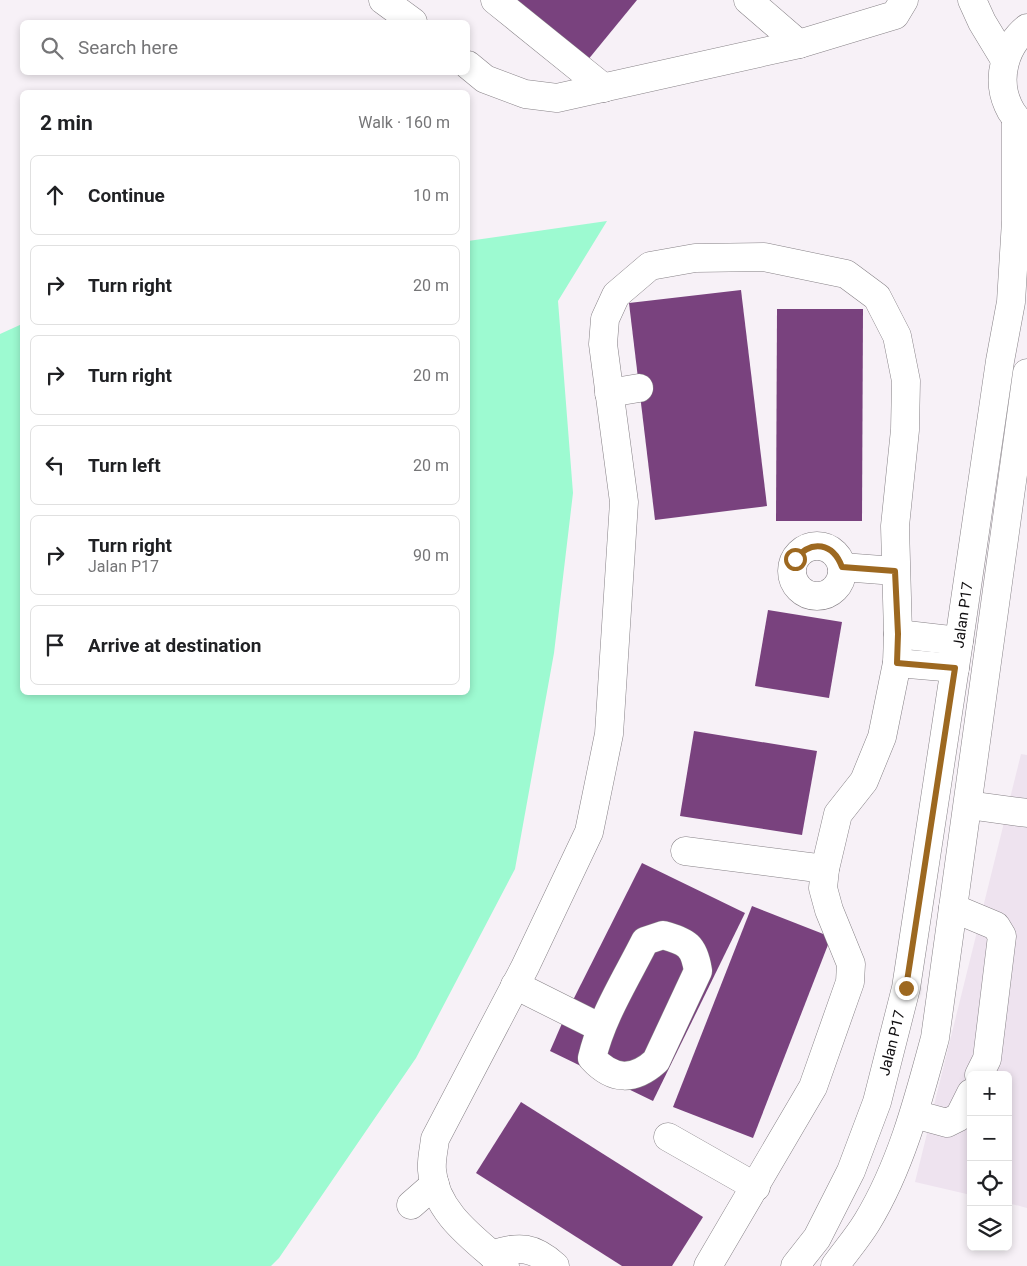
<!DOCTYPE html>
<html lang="en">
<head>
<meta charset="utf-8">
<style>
	:root { --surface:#fff; --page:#f6f6f6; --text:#202124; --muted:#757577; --line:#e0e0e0 }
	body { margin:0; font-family:Roboto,sans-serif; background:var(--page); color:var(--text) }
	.controls { position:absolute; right:15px; bottom:15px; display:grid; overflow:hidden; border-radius:8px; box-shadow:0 2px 8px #0003 }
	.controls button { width:45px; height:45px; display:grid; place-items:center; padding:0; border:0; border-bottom:1px solid var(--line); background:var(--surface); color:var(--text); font:25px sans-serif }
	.stop { position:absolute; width:15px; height:15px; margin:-11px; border:4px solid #9d6820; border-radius:50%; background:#fff }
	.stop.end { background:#9d6820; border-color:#fff; box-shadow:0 1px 5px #0008 }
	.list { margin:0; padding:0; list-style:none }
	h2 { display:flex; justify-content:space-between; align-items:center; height:65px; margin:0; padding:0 20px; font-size:21px }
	h2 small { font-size:16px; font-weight:400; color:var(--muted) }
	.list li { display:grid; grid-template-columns:32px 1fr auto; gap:15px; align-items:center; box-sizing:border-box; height:80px; margin:0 10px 10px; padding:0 10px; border:1px solid var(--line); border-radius:8px }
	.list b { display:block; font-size:19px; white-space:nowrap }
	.list p { margin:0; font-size:16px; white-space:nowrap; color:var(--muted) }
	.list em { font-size:16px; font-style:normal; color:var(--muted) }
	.icon { flex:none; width:28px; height:28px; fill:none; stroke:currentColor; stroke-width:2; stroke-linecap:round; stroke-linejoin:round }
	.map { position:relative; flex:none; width:1027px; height:1266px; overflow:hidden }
	.search { position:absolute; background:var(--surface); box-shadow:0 2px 8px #0003; left:20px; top:20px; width:450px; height:55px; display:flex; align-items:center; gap:12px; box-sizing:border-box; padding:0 18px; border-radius:8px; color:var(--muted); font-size:19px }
	.panel { position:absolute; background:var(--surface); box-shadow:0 2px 8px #0003; left:20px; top:90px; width:450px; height:605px; border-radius:8px }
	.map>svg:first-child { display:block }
	.built { fill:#eee3ef }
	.green { fill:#9dfad1 }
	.building { fill:#79427e }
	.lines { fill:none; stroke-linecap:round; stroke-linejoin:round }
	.minor-casing { stroke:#878287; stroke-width:29 }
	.minor { stroke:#fff; stroke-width:28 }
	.route { stroke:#9d6820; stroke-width:6 }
	.labels { text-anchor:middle; stroke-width:5; stroke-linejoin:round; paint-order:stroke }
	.street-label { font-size:15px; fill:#110f11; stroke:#fff }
</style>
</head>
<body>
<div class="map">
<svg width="1027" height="1266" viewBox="0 0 1027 1266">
	<rect width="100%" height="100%" fill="#f7f1f7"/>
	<polygon class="built" points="1021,754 1027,755 1027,1208 1008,1203 1008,1075 971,1075 971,1195 915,1182"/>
	<polygon class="green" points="607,221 558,301 573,493 554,653 515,869 416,1058 279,1258 271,1266 0,1266 0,334 22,324 22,692 468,692 468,241"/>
	<g class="building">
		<polygon points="510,0 637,0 587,61"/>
		<polygon points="741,290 767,506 655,520 629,303"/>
		<polygon points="777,309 863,309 862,521 776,521"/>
		<polygon points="768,610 842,622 829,698 755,686"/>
		<polygon points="694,731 817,751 802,835 680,816"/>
		<polygon points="642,863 745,913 653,1101 550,1051 567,1012"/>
		<polygon points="752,906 831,937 753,1138 673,1107"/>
		<polygon points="521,1102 703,1217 672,1266 622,1266 476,1173"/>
	</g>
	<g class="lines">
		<defs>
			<g id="minor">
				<polyline points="383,0 413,22"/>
				<polyline points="495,0 604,88"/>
				<polyline points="748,0 799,44"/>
				<polyline points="972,0 982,22 1005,60"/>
				<path d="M1027,28c-22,18 -31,50 -19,77 4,10 11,17 19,24"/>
				<polyline points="468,65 485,79 525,94 557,98 799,44 895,15 904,0"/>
				<polyline points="609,393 639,388"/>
				<circle cx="817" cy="571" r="25"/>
				<polyline points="842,567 895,571"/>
				<polyline points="898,634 959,641"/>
				<polyline points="897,663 955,668"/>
				<polyline points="968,805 1027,813"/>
				<polyline points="685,851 825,869"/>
				<polyline points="953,908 996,926 1002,936 987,1059 979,1075"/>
				<path d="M663,935c24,7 31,10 35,36l-42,90c-22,20 -43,20 -64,-3 10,-42 34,-79 53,-117z"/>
				<polyline points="515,985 601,1028"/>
				<polyline points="914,1114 947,1123 959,1117 971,1093"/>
				<polyline points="668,1137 756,1187"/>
				<polyline points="411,1205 435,1184"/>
				<path d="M492,1255c27,-10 42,-8 63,11"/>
				<path d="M505,1266c-29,-26 -70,-53 -73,-96 -1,-10 2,-21 3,-31l90,-172 64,-135 20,-98 15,-232 -21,-158 2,-25 11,-24 34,-29 45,-8 69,-1 82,17 31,23 20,39 9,45 -1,49 -10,96 3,108 -1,29 -15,74 -18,44 -26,33 -13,55 -2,19 6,22 22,54 -1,18 -37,105 -105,179"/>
				<polyline points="795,1266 817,1238 851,1171 877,1102 906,988 959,641 1000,361 1011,302 1016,221 1016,119"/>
				<path d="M835,1266c10,-14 23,-29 32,-44 34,-56 51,-121 68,-184l92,-665"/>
			</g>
		</defs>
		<use href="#minor" class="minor-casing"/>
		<use href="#minor" class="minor"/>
	</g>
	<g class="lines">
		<path class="route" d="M795,559c17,-20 38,-16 47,8l53,4 3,63 -1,29 58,5 -49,320"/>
	</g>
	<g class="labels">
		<g class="street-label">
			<text transform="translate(963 615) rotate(-82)" y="5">Jalan P17</text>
			<text transform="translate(892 1043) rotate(-76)" y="5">Jalan P17</text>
		</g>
	</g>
</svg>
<div class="controls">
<button>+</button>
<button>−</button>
<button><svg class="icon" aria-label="locate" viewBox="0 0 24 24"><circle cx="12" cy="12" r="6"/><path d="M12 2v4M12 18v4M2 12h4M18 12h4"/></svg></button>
<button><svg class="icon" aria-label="layers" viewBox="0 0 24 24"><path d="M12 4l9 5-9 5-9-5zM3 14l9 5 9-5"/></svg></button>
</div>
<div class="stop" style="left:795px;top:559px"></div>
<div class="stop end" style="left:906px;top:988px"></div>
<div class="search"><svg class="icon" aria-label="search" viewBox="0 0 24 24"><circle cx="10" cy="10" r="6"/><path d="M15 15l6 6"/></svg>Search here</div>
<section class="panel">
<h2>2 min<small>Walk · 160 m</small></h2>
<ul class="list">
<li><svg class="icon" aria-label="ahead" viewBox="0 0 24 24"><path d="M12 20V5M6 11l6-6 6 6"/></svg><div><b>Continue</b></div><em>10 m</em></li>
<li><svg class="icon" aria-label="right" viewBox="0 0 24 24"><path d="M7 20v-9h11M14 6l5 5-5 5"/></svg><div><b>Turn right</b></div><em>20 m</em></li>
<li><svg class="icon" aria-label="right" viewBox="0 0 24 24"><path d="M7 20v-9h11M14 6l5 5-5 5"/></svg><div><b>Turn right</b></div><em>20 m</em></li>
<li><svg class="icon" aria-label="left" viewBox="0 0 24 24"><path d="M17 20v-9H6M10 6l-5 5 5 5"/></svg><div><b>Turn left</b></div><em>20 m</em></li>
<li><svg class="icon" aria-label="right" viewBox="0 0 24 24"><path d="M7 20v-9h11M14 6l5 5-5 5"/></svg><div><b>Turn right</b><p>Jalan P17</p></div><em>90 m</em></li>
<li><svg class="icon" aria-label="arrive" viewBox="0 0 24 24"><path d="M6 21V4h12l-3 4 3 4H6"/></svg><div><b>Arrive at destination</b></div></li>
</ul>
</section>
</div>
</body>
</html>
